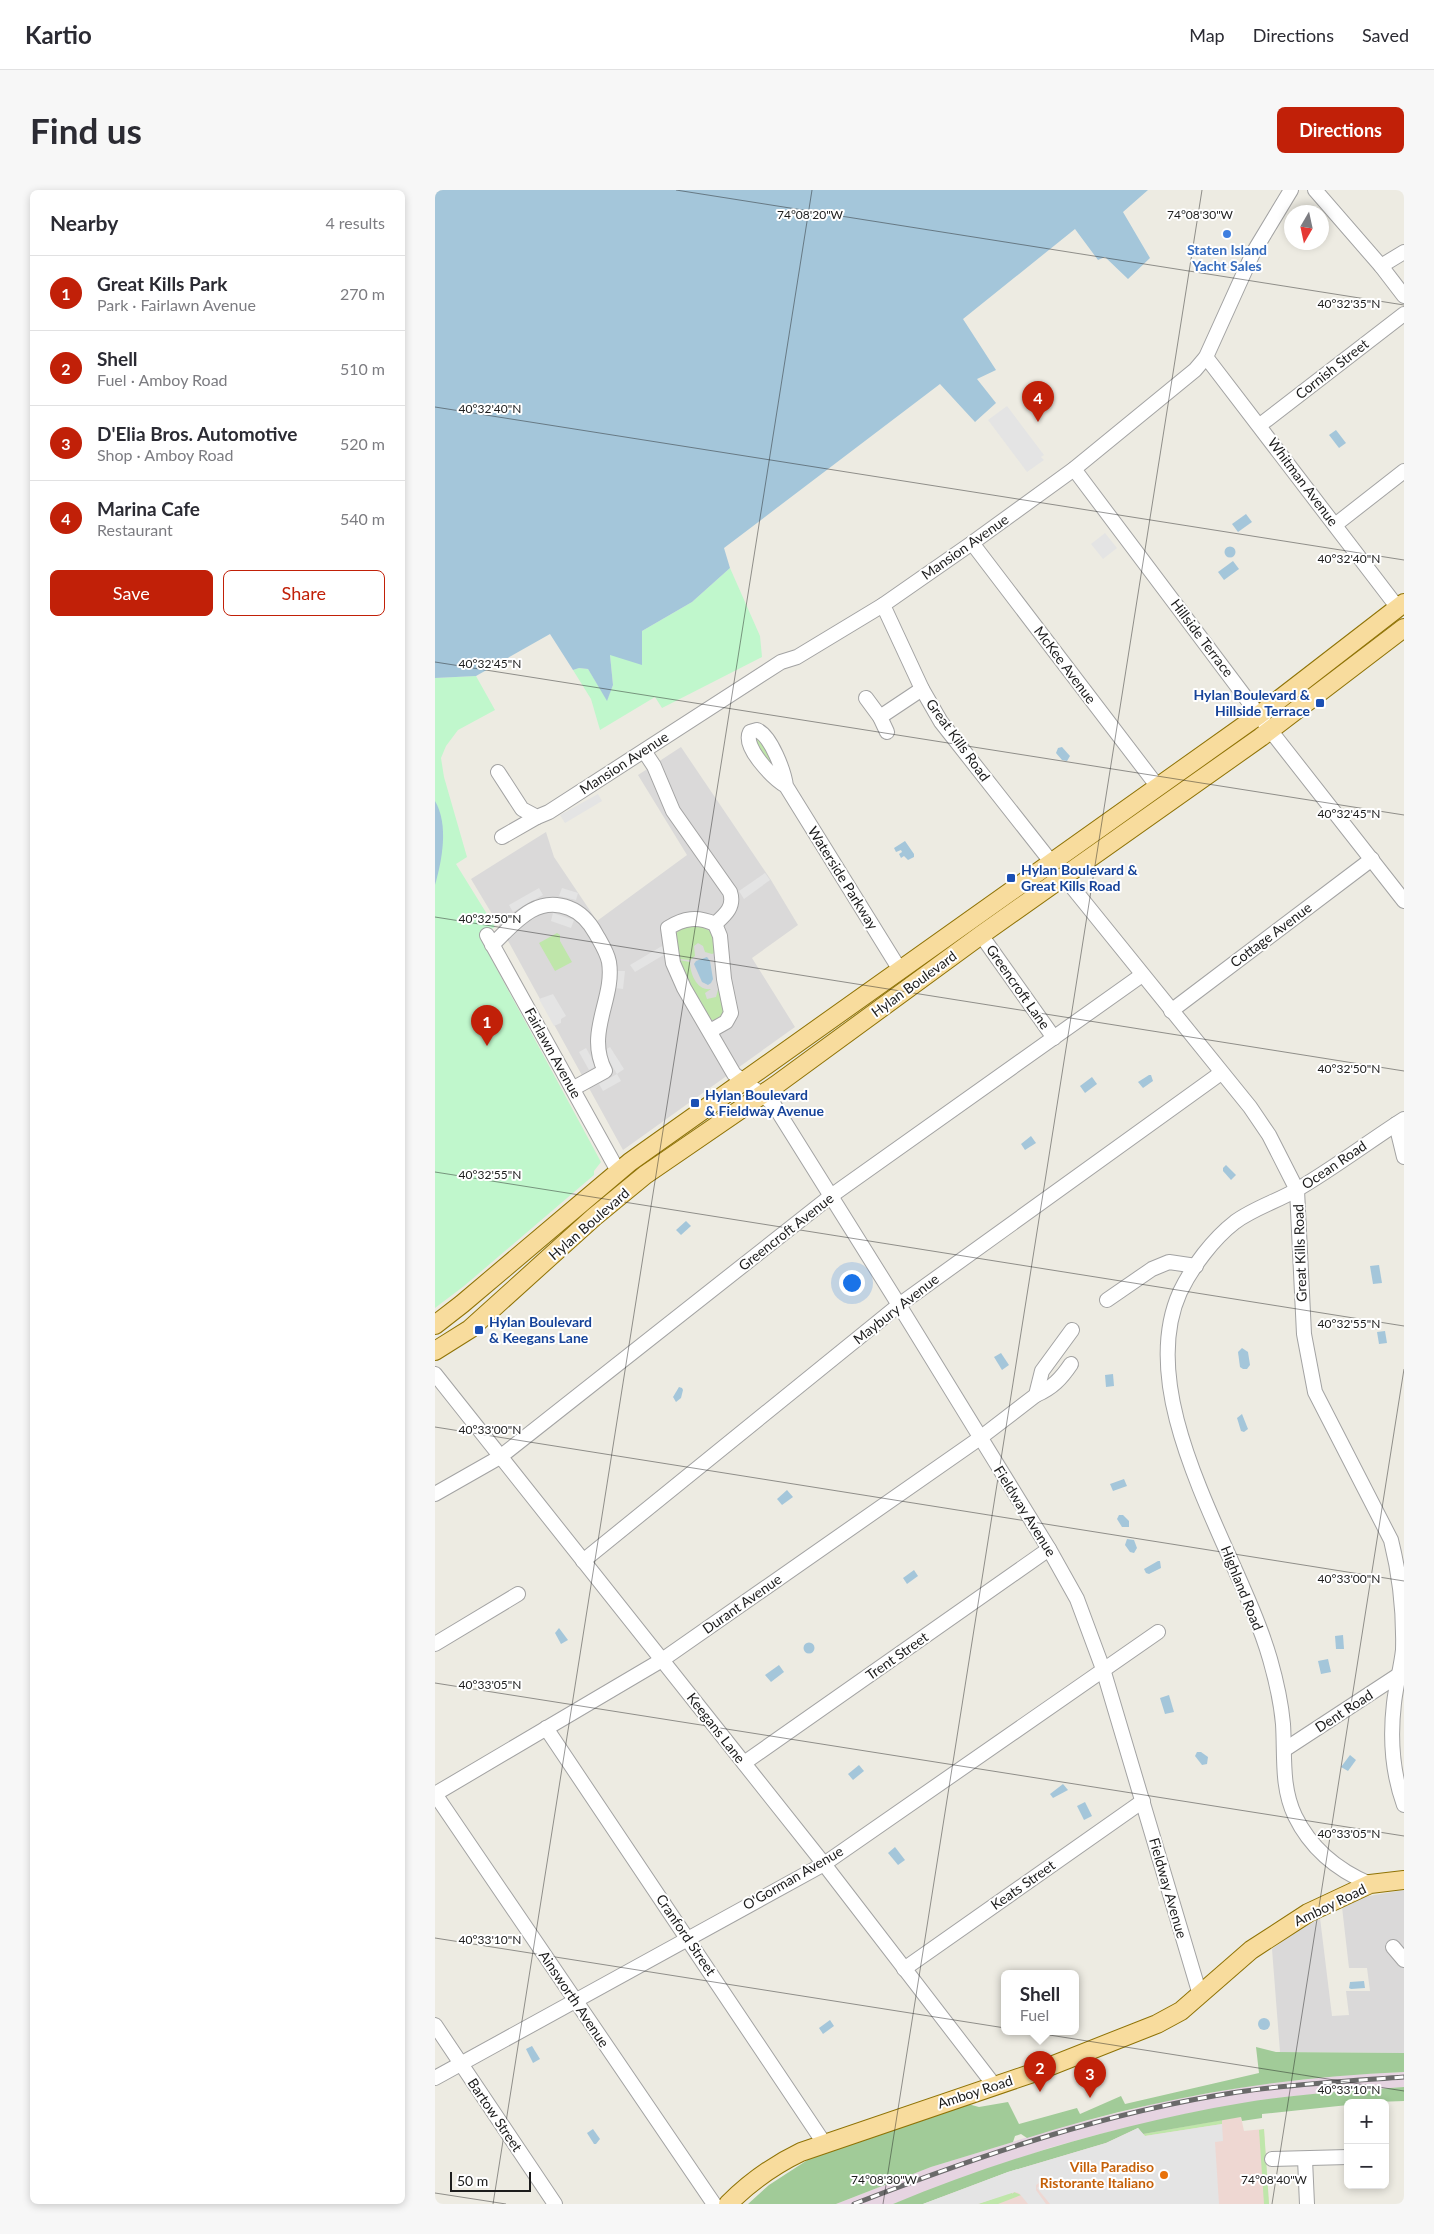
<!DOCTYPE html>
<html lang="en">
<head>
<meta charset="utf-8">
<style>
	:root { --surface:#fff; --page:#f7f7f7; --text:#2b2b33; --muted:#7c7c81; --line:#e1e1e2; --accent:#c12008 }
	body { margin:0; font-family:Lato,sans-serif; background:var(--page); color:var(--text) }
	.controls { position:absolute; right:15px; bottom:15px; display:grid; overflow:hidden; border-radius:8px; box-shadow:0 2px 8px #0003 }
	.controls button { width:45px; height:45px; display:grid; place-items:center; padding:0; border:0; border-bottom:1px solid var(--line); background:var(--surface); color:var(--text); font:25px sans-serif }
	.compass { position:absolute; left:849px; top:15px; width:45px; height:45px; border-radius:50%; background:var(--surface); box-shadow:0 2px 8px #0003; rotate:189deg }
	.scale { position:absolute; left:15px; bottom:12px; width:81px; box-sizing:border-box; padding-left:5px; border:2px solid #1c1c1c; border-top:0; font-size:14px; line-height:18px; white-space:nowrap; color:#1c1c1c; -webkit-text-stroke:4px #fff; paint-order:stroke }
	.you { position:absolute; left:416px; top:1092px; width:18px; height:18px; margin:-12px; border:4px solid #fff; border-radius:50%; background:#1a73e8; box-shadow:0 0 0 8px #1a73e833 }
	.badge { display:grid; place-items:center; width:32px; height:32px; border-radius:50%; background:var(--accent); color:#fff; font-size:16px; font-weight:700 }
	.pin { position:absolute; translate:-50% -41px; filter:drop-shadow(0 1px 2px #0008) }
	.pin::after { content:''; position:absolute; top:26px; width:18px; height:15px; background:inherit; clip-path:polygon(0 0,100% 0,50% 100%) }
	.popup { position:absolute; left:566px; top:1780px; width:78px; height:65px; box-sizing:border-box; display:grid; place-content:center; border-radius:8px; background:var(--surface); filter:drop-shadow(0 1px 4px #0005); font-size:16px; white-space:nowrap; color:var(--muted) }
	.popup b { font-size:19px; color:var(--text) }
	.popup::after { content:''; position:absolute; left:50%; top:100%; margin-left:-10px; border:10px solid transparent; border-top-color:var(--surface) }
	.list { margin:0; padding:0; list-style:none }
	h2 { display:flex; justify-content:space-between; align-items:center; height:65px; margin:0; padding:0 20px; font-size:21px }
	h2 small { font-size:16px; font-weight:400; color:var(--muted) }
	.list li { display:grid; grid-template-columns:32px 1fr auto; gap:15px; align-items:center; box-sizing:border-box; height:75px; padding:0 20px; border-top:1px solid var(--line) }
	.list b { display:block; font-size:19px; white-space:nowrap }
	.list p { margin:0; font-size:16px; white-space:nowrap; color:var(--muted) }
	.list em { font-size:16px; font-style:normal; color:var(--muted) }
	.actions { display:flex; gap:10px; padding:15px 20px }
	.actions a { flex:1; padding:11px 0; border:1px solid var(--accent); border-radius:8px; text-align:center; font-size:18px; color:var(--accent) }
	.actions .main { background:var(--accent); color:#fff }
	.map { position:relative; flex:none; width:969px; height:2014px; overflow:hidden; border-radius:8px }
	header { display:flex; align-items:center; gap:30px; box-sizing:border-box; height:70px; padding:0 25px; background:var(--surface); border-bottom:1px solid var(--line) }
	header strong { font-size:24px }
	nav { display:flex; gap:28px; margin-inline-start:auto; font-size:18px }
	.intro { display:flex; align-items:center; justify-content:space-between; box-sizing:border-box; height:120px; padding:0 30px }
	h1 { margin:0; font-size:35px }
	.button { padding:12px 22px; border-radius:8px; background:var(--accent); color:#fff; font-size:18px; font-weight:700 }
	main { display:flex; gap:30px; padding:0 30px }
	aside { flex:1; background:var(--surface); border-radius:8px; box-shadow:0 2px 8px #0003 }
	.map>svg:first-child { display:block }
	.residential { fill:#dad9d9 }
	.commercial { fill:#eed7d2 }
	.industrial { fill:#e6d4e1 }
	.grass { fill:#bfe6aa }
	.forest { fill:#a1cb98 }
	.park { fill:#c0f7cc }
	.parking { fill:#e4e4e4 }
	.water { fill:#a4c6da }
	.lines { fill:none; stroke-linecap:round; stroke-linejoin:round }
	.minor-casing { stroke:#a3a3a3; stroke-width:16 }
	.major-casing { stroke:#8f7306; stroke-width:20 }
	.minor { stroke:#fff; stroke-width:14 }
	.major { stroke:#f8dc9d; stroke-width:18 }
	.rail-casing { stroke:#6a6a6a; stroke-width:5 }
	.rail { stroke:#fff; stroke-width:3; stroke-dasharray:9; stroke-linecap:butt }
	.ticks { fill:none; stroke:#1c1c1c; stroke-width:1; stroke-opacity:0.45 }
	.shop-dot { fill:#3f7fe0; stroke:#fff; stroke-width:2 }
	.transit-dot { fill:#1a4fb4; stroke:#fff; stroke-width:2 }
	.food-dot { fill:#e8710a; stroke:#fff; stroke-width:2 }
	.labels { text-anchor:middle; stroke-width:4; stroke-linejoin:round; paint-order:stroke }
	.shop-label { font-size:14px; font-weight:bold; fill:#366cbe; stroke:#fff }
	.street-label { font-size:14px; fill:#1c1c1c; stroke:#fff }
	.transit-label { font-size:14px; font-weight:bold; fill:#164399; stroke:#fff; text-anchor:start }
	.food-label { font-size:14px; font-weight:bold; fill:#c56008; stroke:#fff; text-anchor:end }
	.ticks-label { font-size:12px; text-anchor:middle; fill:#1c1c1c; stroke:#fff; stroke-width:4; stroke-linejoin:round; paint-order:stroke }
</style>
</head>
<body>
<header>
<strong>Kartio</strong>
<nav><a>Map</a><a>Directions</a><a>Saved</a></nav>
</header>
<div class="intro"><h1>Find us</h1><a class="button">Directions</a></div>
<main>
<aside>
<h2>Nearby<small>4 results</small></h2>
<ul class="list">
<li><span class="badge">1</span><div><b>Great Kills Park</b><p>Park · Fairlawn Avenue</p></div><em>270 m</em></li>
<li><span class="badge">2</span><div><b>Shell</b><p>Fuel · Amboy Road</p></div><em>510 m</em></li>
<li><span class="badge">3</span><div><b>D'Elia Bros. Automotive</b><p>Shop · Amboy Road</p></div><em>520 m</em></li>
<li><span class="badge">4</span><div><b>Marina Cafe</b><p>Restaurant</p></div><em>540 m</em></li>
</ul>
<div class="actions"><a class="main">Save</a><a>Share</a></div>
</aside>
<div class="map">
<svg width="969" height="2014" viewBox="0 0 969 2014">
	<rect width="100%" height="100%" fill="#edebe2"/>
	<g class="residential">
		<polygon points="246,557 336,690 363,735 317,768 360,837 188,960 72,749 36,689 111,642 119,667 162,731 252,665 203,585"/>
		<polygon points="969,1700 969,1863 845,1862 837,1759 874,1732 875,1734 885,1728 897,1826 914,1825 911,1801 935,1801 932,1778 914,1778 907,1717 928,1707"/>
	</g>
	<polygon class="commercial" points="806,1927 809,1941 829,1939 834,2014 512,2014 506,2006 695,1941"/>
	<polygon class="industrial" points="969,1882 969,1897 850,1907 755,1923 661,1945 614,1958 458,2014 401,2014 496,1977 558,1958 625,1937 727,1912 818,1895 919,1884"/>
	<g class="grass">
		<polygon points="324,546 347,588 337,583 319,549"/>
		<polygon points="252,735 267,737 277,742 281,762 277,764 270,762 268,756 263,753 259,756 260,766 255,770 243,769 241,743"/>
		<polygon points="122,743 125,745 125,751 137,772 120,781 104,753"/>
		<path d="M244,770l11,2c0,12 7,29 21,27l-6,4 2,6 9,-2 3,-11c4,13 12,26 -3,35l-6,-2 -20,-32z"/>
		<polygon points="787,1930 787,1934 710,1946 708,1944"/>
		<polygon points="829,1939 834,2014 829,2014 824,1940"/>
		<polygon points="577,2002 577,2004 579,2002 586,2005 563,2014 543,2014"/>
	</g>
	<g class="forest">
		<path d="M821,1857l20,5 128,1v19c-128,5 -255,27 -377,66l-6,-4 -6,2 -2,6 -82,25 -95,37h-88l21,-19 40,-26 159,-55 11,3 29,-5 11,22 58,-16 3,6 41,-18 4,8 134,-31z"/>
		<path d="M969,1897v14l-56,2v2l-86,9v4l-20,3 -1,-4 -98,17 -5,-6 -32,15 -98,29 -85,32h-30c111,-46 230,-81 349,-101 53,-9 108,-12 162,-16z"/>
	</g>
	<g class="park">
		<polygon points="295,378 325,446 327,467 227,518 220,507 165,540 156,509 138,480 144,478 153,479 172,510 178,495 175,465 207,441 257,412"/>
		<polygon points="41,486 60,520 23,540 11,556 6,568 9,587 32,667 21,674 60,737 44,746 166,972 159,981 159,985 29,1096 0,1118 0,488"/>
	</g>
	<g class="parking">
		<polygon points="572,216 609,265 606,267 609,270 592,282 553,230"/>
		<polygon points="670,343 682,358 668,369 656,354"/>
		<polygon points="163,604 167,611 130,633 125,625"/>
		<polygon points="330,683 335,690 309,709 304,701"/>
		<polygon points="104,698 108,705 78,722 74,715"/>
		<polygon points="127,698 143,703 141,710 124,706"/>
		<polygon points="118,723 139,730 136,738 116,731"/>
		<polygon points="227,756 232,763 200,782 195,775"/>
		<polygon points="182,781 190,781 188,799 180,798"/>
		<polygon points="118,804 131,826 126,829 126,833 119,836 104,809"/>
		<polygon points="175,857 189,879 182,884 168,861"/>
		<polygon points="151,858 161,876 154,880 144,862"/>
		<polygon points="182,884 186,891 168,901 164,894"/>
		<polygon points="787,1934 788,1951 780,1952 784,2014 615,2014 602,1998 607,1994 604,1993 601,1995 601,2000 611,2014 593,2014 584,2003 580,2002 543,2014 488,2014 573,1982 671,1953 703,1938 710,1946"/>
	</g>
	<g class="water">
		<polygon points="0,0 713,0 688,22 715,68 693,89 670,67 663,70 640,39 528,129 561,180 542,189 561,213 540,232 505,194 289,358 295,378 257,412 207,441 207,475 175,465 178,495 172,511 153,479 144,478 138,480 115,444 41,486 0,488"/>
		<polygon points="901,240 911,253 904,258 894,245"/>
		<polygon points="811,324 817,332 803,342 797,334"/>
		<circle cx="795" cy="362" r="5.5"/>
		<polygon points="798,371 804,379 789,390 783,382"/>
		<polygon points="627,557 635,566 632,571 627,570 621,563 623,558"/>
		<path d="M0,611c14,24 7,59 0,84z"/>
		<polygon points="470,651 479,664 479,667 473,670 469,666 466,668 464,664 467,662 466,660 461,662 459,658"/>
		<polygon points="272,767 275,771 278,789 276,793 273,795 267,792 259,774 261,771"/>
		<polygon points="714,885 716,885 718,891 708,898 703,892"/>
		<polygon points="657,887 662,894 650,903 645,896"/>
		<polygon points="596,946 601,953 590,960 586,954"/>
		<polygon points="791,975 801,985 796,990 788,981 788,978"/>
		<polygon points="251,1031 256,1036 246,1045 241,1040"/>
		<polygon points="944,1075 947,1093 938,1094 935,1076"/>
		<polygon points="950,1141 952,1153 944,1154 942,1142"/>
		<polygon points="807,1158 813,1162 815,1175 812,1179 808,1179 805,1177 803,1162"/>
		<polygon points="566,1163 574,1175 567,1180 559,1167"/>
		<polygon points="678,1184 679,1196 671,1197 670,1185"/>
		<polygon points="244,1197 247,1198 248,1200 246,1208 241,1212 238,1207"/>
		<polygon points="807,1224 813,1239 809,1242 806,1241 802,1228"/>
		<polygon points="689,1289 692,1296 678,1301 675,1294"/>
		<polygon points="352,1300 358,1307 347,1315 342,1309"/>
		<polygon points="684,1325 688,1325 694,1331 694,1337 687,1337 682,1329"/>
		<polygon points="692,1349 699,1350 702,1358 699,1363 695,1362 690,1355"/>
		<polygon points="723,1371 725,1371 726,1378 714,1384 711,1383 709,1379"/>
		<polygon points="479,1380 483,1386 472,1394 468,1388"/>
		<polygon points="124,1438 133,1450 126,1454 120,1443"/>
		<polygon points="908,1445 909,1459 901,1459 900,1446"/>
		<circle cx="374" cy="1458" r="5.5"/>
		<polygon points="893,1469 896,1482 886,1484 883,1471"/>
		<polygon points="344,1475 349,1482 336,1492 330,1485"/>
		<polygon points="734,1505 739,1522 730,1524 725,1508"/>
		<polygon points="762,1562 766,1562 773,1567 772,1574 767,1575 760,1566"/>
		<polygon points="915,1565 921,1570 913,1581 906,1577"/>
		<polygon points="424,1575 429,1581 418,1590 413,1584"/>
		<polygon points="628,1594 633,1600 618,1608 615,1604"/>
		<polygon points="650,1612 657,1626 649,1630 642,1616"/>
		<polygon points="460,1657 470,1670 463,1675 453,1663"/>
		<polygon points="929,1791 930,1798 916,1799 914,1798 915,1792"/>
		<circle cx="829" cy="1834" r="6"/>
		<polygon points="395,1830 399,1836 388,1844 384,1838"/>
		<polygon points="97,1856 105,1869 98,1873 91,1859"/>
		<polygon points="158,1939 165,1949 161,1954 159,1954 152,1943"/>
	</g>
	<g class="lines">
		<defs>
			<g id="minor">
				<polyline points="880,0 946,76 969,106"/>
				<polyline points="946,76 969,62"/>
				<polyline points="771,167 963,418"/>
				<polyline points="825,235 969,124"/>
				<polyline points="639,279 835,540 969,711"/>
				<polyline points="900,335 969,281"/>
				<polyline points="537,353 723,597"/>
				<polyline points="448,415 487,499 506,532 617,673"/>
				<polyline points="431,508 445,527 452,542"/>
				<polyline points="445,527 487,499"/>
				<path d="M209,561l10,15 19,45 57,81c5,15 -5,23 -15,32"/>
				<polyline points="63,582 87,619 102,627 114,622 346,472 362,467 448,415 537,353 639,279 760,180 771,167 818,63 856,0"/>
				<path d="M351,596c-13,-8 -44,-39 -36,-54l7,-2c14,6 27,41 29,56l114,184"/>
				<polyline points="67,647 102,627"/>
				<path d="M629,687l186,230 19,28 28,55 7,144 11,58 76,148c9,36 13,73 12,110 -2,18 -7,35 -9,53 -4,34 -2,69 10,102"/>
				<polyline points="52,745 183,981"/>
				<polyline points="546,745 619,848"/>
				<path d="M57,755c22,-21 43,-50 77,-37 13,5 21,15 27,26 5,9 11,18 13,28 6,37 -24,70 -4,109l-31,17"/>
				<polyline points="736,821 937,669"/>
				<path d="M275,841l16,-9 5,-9 -7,-34 -4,-43 -5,-12c-18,-8 -31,-6 -47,4l5,35 11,25 50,86 31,23 9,8 125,200 150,244 28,50 26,70 97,326"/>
				<polyline points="961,934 969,967"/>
				<polyline points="672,1110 717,1079 734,1072 761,1076"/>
				<polyline points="0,1184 389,1674 559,1895"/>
				<path d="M601,1205c16,-7 25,-16 35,-31"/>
				<polyline points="0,1304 65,1267 396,1006 707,785"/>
				<polyline points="148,1371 464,1115 786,883"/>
				<polyline points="0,1454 83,1404"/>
				<polyline points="111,1538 389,1953"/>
				<polyline points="849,1560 968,1482"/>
				<polyline points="309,1573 614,1359"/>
				<polyline points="0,1604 227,1470 545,1248 601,1205 607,1181 637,1140"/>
				<polyline points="0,1604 279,2014"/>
				<path d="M935,1694c-33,-14 -59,-35 -75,-68 -14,-29 -10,-61 -12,-92 -2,-22 -7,-44 -13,-65 -30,-105 -139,-258 -90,-367 12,-25 33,-53 55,-70 19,-14 43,-21 63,-33 36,-21 70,-47 106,-70"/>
				<polyline points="958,1757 969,1770"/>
				<polyline points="469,1779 708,1611"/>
				<polyline points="0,1835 120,2014"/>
				<polyline points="0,1888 389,1674 723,1442"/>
				<polyline points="837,1969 913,1967"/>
				<polyline points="870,1969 872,2014"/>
			</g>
			<g id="major">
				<polyline points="0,1135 27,1114 195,972 824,525 969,413"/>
				<polyline points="0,1161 35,1139 159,1027 210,985 341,895 546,745 826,547 969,438"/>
				<path d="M293,2014c22,-22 46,-39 73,-52l232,-79 124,-49 24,-13 70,-61 57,-37 62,-29 34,-4"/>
			</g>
		</defs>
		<use href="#minor" class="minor-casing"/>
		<use href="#major" class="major-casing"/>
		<use href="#minor" class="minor"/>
		<use href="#major" class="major"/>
		<defs>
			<path id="rail" d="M419,2014c124,-48 252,-92 384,-112 55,-8 111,-11 166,-15"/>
		</defs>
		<use href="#rail" class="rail-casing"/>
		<use href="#rail" class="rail"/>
	</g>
	<path class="ticks" d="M241,0l728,115M0,217l969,153M0,472l969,153M0,727l969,154M0,982l969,154M0,1237l969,154M0,1493l969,153M0,1748l969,153M0,2003l71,11M58,2014l319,-2014M448,2014l319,-2014M837,2014l132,-835"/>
	<circle class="shop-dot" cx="792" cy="44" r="5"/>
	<g class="transit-dot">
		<rect x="880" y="508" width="10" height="10" rx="2.5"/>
		<rect x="571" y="683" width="10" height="10" rx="2.5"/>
		<rect x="255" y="908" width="10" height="10" rx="2.5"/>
		<rect x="39" y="1135" width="10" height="10" rx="2.5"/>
	</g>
	<circle class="food-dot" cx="729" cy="1985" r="5"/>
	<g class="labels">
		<g class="shop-label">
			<text x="792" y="65">Staten Island<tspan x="792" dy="16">Yacht Sales</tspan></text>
		</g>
		<g class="street-label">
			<text transform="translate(897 179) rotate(-38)" y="5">Cornish Street</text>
			<text transform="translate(868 292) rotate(53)" y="5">Whitman Avenue</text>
			<text transform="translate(530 357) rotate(-35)" y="5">Mansion Avenue</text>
			<text transform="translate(767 448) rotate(53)" y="5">Hillside Terrace</text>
			<text transform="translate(630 475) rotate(53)" y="5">McKee Avenue</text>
			<text transform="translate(523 550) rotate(54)" y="5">Great Kills Road</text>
			<text transform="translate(189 573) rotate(-33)" y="5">Mansion Avenue</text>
			<text transform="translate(408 688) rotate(58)" y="5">Waterside Parkway</text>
			<text transform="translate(836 745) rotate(-37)" y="5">Cottage Avenue</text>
			<text transform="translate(479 794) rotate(-36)" y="5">Hylan Boulevard</text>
			<text transform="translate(583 797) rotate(55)" y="5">Greencroft Lane</text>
			<text transform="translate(118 863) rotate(61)" y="5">Fairlawn Avenue</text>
			<text transform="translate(899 975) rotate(-34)" y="5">Ocean Road</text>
			<text transform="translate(154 1034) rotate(-41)" y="5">Hylan Boulevard</text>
			<text transform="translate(351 1042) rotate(-38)" y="5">Greencroft Avenue</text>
			<text transform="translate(865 1063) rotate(-92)" y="5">Great Kills Road</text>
			<text transform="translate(461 1119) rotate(-38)" y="5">Maybury Avenue</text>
			<text transform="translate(590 1321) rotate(58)" y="5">Fieldway Avenue</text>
			<text transform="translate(807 1398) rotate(68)" y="5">Highland Road</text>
			<text transform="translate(307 1414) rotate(-35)" y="5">Durant Avenue</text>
			<text transform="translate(462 1466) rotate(-35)" y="5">Trent Street</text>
			<text transform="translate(909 1521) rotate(-33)" y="5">Dent Road</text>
			<text transform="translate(281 1538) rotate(52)" y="5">Keegans Lane</text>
			<text transform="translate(358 1688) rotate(-30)" y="5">O'Gorman Avenue</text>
			<text transform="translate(588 1695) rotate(-35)" y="5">Keats Street</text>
			<text transform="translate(733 1698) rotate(74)" y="5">Fieldway Avenue</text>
			<text transform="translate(895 1715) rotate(-26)" y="5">Amboy Road</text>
			<text transform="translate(251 1745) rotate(56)" y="5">Cranford Street</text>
			<text transform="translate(139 1809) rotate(56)" y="5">Ainsworth Avenue</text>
			<text transform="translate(540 1902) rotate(-18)" y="5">Amboy Road</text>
			<text transform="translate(60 1925) rotate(56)" y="5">Bartow Street</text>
		</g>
		<g class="transit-label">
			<text x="875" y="510" text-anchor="end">Hylan Boulevard &amp;<tspan x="875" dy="16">Hillside Terrace</tspan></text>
			<text x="586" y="685">Hylan Boulevard &amp;<tspan x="586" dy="16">Great Kills Road</tspan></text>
			<text x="270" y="910">Hylan Boulevard<tspan x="270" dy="16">&amp; Fieldway Avenue</tspan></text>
			<text x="54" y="1137">Hylan Boulevard<tspan x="54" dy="16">&amp; Keegans Lane</tspan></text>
		</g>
		<g class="food-label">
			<text x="719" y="1982">Villa Paradiso<tspan x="719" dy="16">Ristorante Italiano</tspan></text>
		</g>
	</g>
	<g class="ticks-label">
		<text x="375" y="29">74°08'20"W</text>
		<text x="765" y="29">74°08'30"W</text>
		<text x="914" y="118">40°32'35"N</text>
		<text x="55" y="223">40°32'40"N</text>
		<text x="914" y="373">40°32'40"N</text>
		<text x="55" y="478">40°32'45"N</text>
		<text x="914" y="628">40°32'45"N</text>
		<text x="55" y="733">40°32'50"N</text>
		<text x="914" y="883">40°32'50"N</text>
		<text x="55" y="989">40°32'55"N</text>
		<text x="914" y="1138">40°32'55"N</text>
		<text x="55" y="1244">40°33'00"N</text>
		<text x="914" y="1393">40°33'00"N</text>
		<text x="55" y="1499">40°33'05"N</text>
		<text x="914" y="1648">40°33'05"N</text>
		<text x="55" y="1754">40°33'10"N</text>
		<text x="914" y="1904">40°33'10"N</text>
		<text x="449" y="1994">74°08'30"W</text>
		<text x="839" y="1994">74°08'40"W</text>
	</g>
</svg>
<div class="controls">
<button>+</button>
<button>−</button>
</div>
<svg class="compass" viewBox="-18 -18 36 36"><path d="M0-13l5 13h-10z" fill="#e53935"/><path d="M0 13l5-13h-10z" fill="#7c7c81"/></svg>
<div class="scale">50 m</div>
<div class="you"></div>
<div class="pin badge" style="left:52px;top:856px">1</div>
<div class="pin badge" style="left:605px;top:1902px">2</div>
<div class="popup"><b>Shell</b>Fuel</div>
<div class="pin badge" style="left:655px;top:1908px">3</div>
<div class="pin badge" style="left:603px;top:232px">4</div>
</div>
</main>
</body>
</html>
